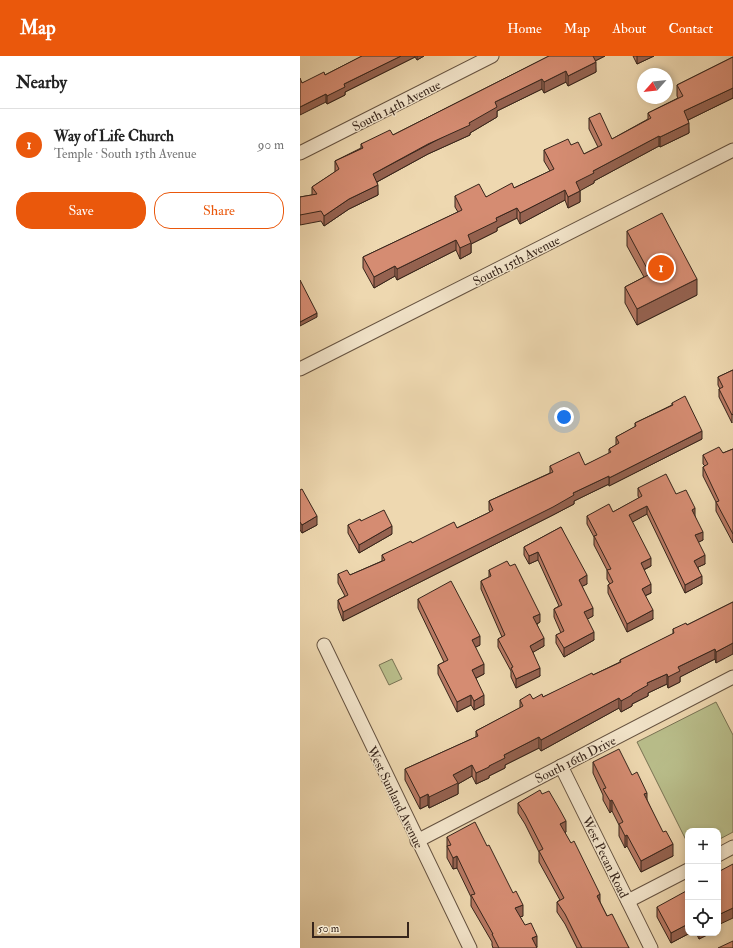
<!DOCTYPE html>
<html lang="en">
<head>
<meta charset="utf-8">
<style>
	:root { --surface:#fff; --page:#f6f6f6; --text:#222; --muted:#767676; --line:#e0e0e0; --accent:#ea580c }
	body { margin:0; font-family:"IM FELL Double Pica",serif; background:var(--page); color:var(--text) }
	.controls { position:absolute; right:12px; bottom:12px; display:grid; overflow:hidden; border-radius:8px; box-shadow:0 2px 6px #0003 }
	.controls button { width:36px; height:36px; display:grid; place-items:center; padding:0; border:0; border-bottom:1px solid var(--line); background:var(--surface); color:var(--text); font:20px sans-serif }
	.compass { position:absolute; left:337px; top:12px; width:36px; height:36px; border-radius:50%; background:var(--surface); box-shadow:0 2px 6px #0003; rotate:243deg }
	.scale { position:absolute; left:12px; bottom:10px; width:97px; box-sizing:border-box; padding-left:4px; border:2px solid #37251b; border-top:0; font-size:11px; line-height:14px; white-space:nowrap; color:#37251b; -webkit-text-stroke:3px #f4e6cc; paint-order:stroke }
	.you { position:absolute; left:264px; top:361px; width:14px; height:14px; margin:-10px; border:3px solid #fff; border-radius:50%; background:#1a73e8; box-shadow:0 0 0 6px #1a73e833 }
	.badge { display:grid; place-items:center; width:26px; height:26px; border-radius:50%; background:var(--accent); color:#fff; font-size:13px; font-weight:700 }
	.pin { position:absolute; translate:-50% -50%; border:2px solid #fff; box-shadow:0 1px 4px #0006 }
	.list { margin:0; padding:0; list-style:none }
	h2 { display:flex; justify-content:space-between; align-items:center; height:52px; margin:0; padding:0 16px; font-size:17px }
	h2 small { font-size:13px; font-weight:400; color:var(--muted) }
	.list li { display:grid; grid-template-columns:26px 1fr auto; gap:12px; align-items:center; box-sizing:border-box; height:72px; padding:0 16px; border-top:1px solid var(--line) }
	.list b { display:block; font-size:15px; white-space:nowrap }
	.list p { margin:0; font-size:13px; white-space:nowrap; color:var(--muted) }
	.list em { font-size:13px; font-style:normal; color:var(--muted) }
	.actions { display:flex; gap:8px; padding:12px 16px }
	.actions a { flex:1; padding:9px 0; border:1px solid var(--accent); border-radius:16px; text-align:center; font-size:14px; color:var(--accent) }
	.actions .main { background:var(--accent); color:#fff }
	.icon { flex:none; width:22px; height:22px; fill:none; stroke:currentColor; stroke-width:2; stroke-linecap:round; stroke-linejoin:round }
	.map { position:relative; flex:none; width:433px; height:892px; overflow:hidden }
	header { display:flex; align-items:center; gap:24px; box-sizing:border-box; height:56px; padding:0 20px; background:var(--accent); color:#fff }
	header strong { font-size:19px }
	nav { display:flex; gap:22px; margin-inline-start:auto; font-size:14px }
	main { display:flex }
	aside { flex:1; background:var(--surface) }
	.map>svg:first-child { display:block }
	.green { fill:#b9be8b; stroke:#787253 }
	.lines { fill:none; stroke-linecap:round; stroke-linejoin:round }
	.minor-casing { stroke:#655240; stroke-width:15 }
	.minor { stroke:#f4e6cc; stroke-width:13 }
	.wall { fill:#b77862; stroke:#37251b }
	.shaded-wall { fill:#956250; stroke:#37251b }
	.building { fill:#d58c72; stroke:#37251b }
	.labels { text-anchor:middle; stroke-width:3; stroke-linejoin:round; paint-order:stroke }
	.street-label { font-size:13px; fill:#37251b; stroke:#f4e6cc }
</style>
</head>
<body>
<header>
<strong>Map</strong>
<nav><a>Home</a><a>Map</a><a>About</a><a>Contact</a></nav>
</header>
<main>
<aside>
<h2>Nearby<small></small></h2>
<ul class="list">
<li><span class="badge">1</span><div><b>Way of Life Church</b><p>Temple · South 15th Avenue</p></div><em>90 m</em></li>
</ul>
<div class="actions"><a class="main">Save</a><a>Share</a></div>
</aside>
<div class="map">
<svg width="433" height="892" viewBox="0 0 433 892">
	<rect width="100%" height="100%" fill="#eed8b0"/>
	<filter id="stains"><feTurbulence type="fractalNoise" baseFrequency=".005" numOctaves="4"/><feColorMatrix values="0 0 0 0 .2 0 0 0 0 .09 0 0 0 0 .02 0 0 0 .5 -.17"/></filter>
	<radialGradient id="worn" r=".72"><stop offset=".6" stop-color="#630" stop-opacity="0"/><stop offset="1" stop-color="#630" stop-opacity=".3"/></radialGradient>
	<g class="green">
		<polygon points="92,603 102,623 89,629 79,609"/>
		<polygon points="416,646 433,679 433,776 418,784 418,775 388,775 388,788 337,686"/>
	</g>
	<g class="lines">
		<defs>
			<g id="minor">
				<polyline points="0,97 192,0"/>
				<polyline points="0,313 433,94"/>
				<polyline points="24,589 170,892"/>
				<polyline points="261,710 351,892"/>
				<polyline points="117,785 433,621"/>
				<polyline points="418,799 433,791"/>
				<polyline points="328,845 388,814"/>
			</g>
		</defs>
		<use href="#minor" class="minor-casing"/>
		<use href="#minor" class="minor"/>
	</g>
	<g class="wall">
		<polygon points="62,0 124,0 117,4 115,1 45,36 45,39 27,48 26,46 2,27 25,19"/>
		<polygon points="249,0 305,0 295,5 296,16 268,30 266,26 244,37 242,33 197,55 197,61 170,77 170,79 128,98 77,126 78,139 49,153 24,170 21,165 0,169 0,141 12,139 12,131 35,116 35,105 61,92 61,88 93,79"/>
		<polygon points="333,0 354,0 337,8"/>
		<polygon points="433,1 433,42 388,64 389,77 360,91 359,90 294,125 294,127 280,134 280,146 268,152 265,144 220,168 217,162 197,172 197,175 171,188 171,197 160,203 156,194 97,224 95,220 74,232 63,212 63,201 158,156 155,151 155,140 186,141 214,132 250,115 244,105 244,94 271,89 284,98 298,91 289,73 289,62 312,83 348,63 348,57 378,42 377,40 377,29"/>
		<polygon points="327,175 397,239 337,269 325,247 325,231 344,221 327,190"/>
		<polygon points="433,314 432,367 419,341 419,333 420,333 418,329 418,321"/>
		<polygon points="372,347 402,383 309,430 309,428 274,445 274,448 253,459 43,565 38,552 38,544 45,540 38,527 38,518 50,519 82,505 82,499 112,487 157,472 190,456 189,454 189,445 250,417 250,410 285,409 309,398 309,393 316,389 316,381 335,371 335,367 372,349"/>
		<polygon points="433,393 433,487 416,455 416,446 403,420 403,411 405,410 403,408 403,399 423,397"/>
		<polygon points="338,432 376,438 395,460 403,484 398,486 405,508 398,511 402,528 385,537 347,458 332,466 351,510 344,514 351,537 345,540 353,563 327,576 308,537 308,529 310,528 307,523 307,514 294,489 294,481 287,468 287,460 313,456 339,442 338,440"/>
		<polygon points="0,434 17,469 2,477 0,474"/>
		<polygon points="61,465 92,478 59,497 48,477 48,469"/>
		<polygon points="261,471 287,528 282,530 293,560 287,563 294,584 264,601 256,587 256,579 261,577 254,561 254,553 259,550 238,504 229,508 224,499 224,491"/>
		<polygon points="189,514 240,566 237,568 244,590 233,596 240,620 216,632 211,621 211,615 198,591 198,583 202,581 181,533 181,525 189,521"/>
		<polygon points="118,543 180,589 175,591 184,618 176,622 184,649 174,654 171,649 157,656 138,618 138,609 144,606 118,552"/>
		<polygon points="433,546 416,607 415,603 380,621 380,626 368,632 367,628 348,637 348,640 332,648 332,650 321,656 319,652 241,695 239,692 205,709 205,712 189,720 189,722 176,728 172,720 158,728 158,738 129,752 128,749 120,753 105,724 105,713 176,681 176,675 220,652 220,644 233,643 243,641 293,619 320,606 320,604 373,578 373,573 387,569"/>
		<polygon points="293,706 332,719 347,744 373,800 341,816 327,790 325,792 319,780 319,769 312,755 310,757 303,744 303,739 293,717"/>
		<polygon points="242,738 266,776 265,777 307,860 329,892 277,892 265,868 257,856 257,846 260,844 239,806 239,796 225,768 218,757 218,747"/>
		<polygon points="147,781 223,860 220,861 237,891 236,891 237,892 193,892 192,889 192,886 171,850 171,841 157,812 153,813 147,802"/>
		<polygon points="357,851 388,877 390,877 371,887 357,861"/>
		<polygon points="396,877 411,877 399,883"/>
	</g>
	<g class="shaded-wall">
		<polygon points="101,0 115,0 115,1 45,36 45,39 27,48 27,40 44,28"/>
		<polygon points="117,0 124,0 117,4"/>
		<polygon points="291,0 305,0 291,7"/>
		<polygon points="337,0 354,0 337,8"/>
		<polygon points="296,6 296,16 268,30 268,20"/>
		<polygon points="266,15 266,26 244,37 244,26"/>
		<polygon points="242,23 242,33 197,55 197,61 170,77 170,79 128,98 73,128 73,118 169,67 195,46"/>
		<polygon points="433,32 433,42 384,66 384,55"/>
		<polygon points="26,38 26,46 0,59 0,51"/>
		<polygon points="389,67 389,77 360,91 360,81"/>
		<polygon points="359,80 359,90 294,125 294,127 276,137 276,126 293,115"/>
		<polygon points="78,129 78,139 49,153 24,170 24,160 49,143"/>
		<polygon points="265,134 265,144 220,168 220,157"/>
		<polygon points="280,135 280,146 268,152 268,141"/>
		<polygon points="217,152 217,162 197,172 197,175 171,188 171,197 160,203 160,192 168,179 196,162"/>
		<polygon points="156,184 156,194 97,224 97,213"/>
		<polygon points="95,210 95,220 74,232 74,221"/>
		<polygon points="397,223 397,239 337,269 337,253"/>
		<polygon points="17,257 17,261 0,270 0,266"/>
		<polygon points="402,375 402,383 309,430 309,422"/>
		<polygon points="309,420 309,428 274,445 274,448 253,459 43,565 43,556 273,437"/>
		<polygon points="347,450 347,458 329,468 329,459"/>
		<polygon points="395,452 395,461 392,454"/>
		<polygon points="17,460 17,469 2,477 2,469"/>
		<polygon points="92,470 92,478 59,497 59,489"/>
		<polygon points="403,476 403,484 395,488 395,479"/>
		<polygon points="238,496 238,504 229,508 229,500"/>
		<polygon points="405,499 405,508 394,513 394,505"/>
		<polygon points="351,502 351,510 341,515 341,507"/>
		<polygon points="287,519 287,528 279,532 279,524"/>
		<polygon points="402,520 402,528 385,537 385,529"/>
		<polygon points="351,528 351,537 342,541 342,533"/>
		<polygon points="293,552 293,560 284,565 284,556"/>
		<polygon points="353,554 353,563 327,576 327,568"/>
		<polygon points="240,558 240,566 233,570 233,561"/>
		<polygon points="294,576 294,584 264,601 264,592"/>
		<polygon points="180,580 180,589 172,593 172,584"/>
		<polygon points="244,582 244,590 230,598 230,590"/>
		<polygon points="433,587 433,598 416,607 416,596"/>
		<polygon points="415,593 415,603 380,621 380,626 368,632 368,621 378,611"/>
		<polygon points="184,608 184,618 172,624 172,614"/>
		<polygon points="240,612 240,620 216,632 216,623"/>
		<polygon points="367,618 367,628 348,637 348,640 332,648 332,650 321,656 321,645 347,627"/>
		<polygon points="171,639 171,649 157,656 157,646"/>
		<polygon points="184,639 184,649 174,654 174,645"/>
		<polygon points="319,642 319,652 241,695 241,684"/>
		<polygon points="239,681 239,692 205,709 205,712 189,720 189,722 176,728 176,717 189,710 204,699"/>
		<polygon points="172,709 172,720 158,728 158,738 129,752 129,741 153,719"/>
		<polygon points="347,737 347,748 344,738"/>
		<polygon points="128,738 128,749 120,753 120,742"/>
		<polygon points="312,744 312,755 310,757 310,745"/>
		<polygon points="266,765 266,776 260,779 260,768"/>
		<polygon points="327,779 327,790 325,792 325,780"/>
		<polygon points="373,788 373,800 341,816 341,805"/>
		<polygon points="157,800 157,812 153,813 153,802"/>
		<polygon points="300,838 300,848 297,840"/>
		<polygon points="223,849 223,860 215,863 215,852"/>
		<polygon points="433,852 433,862 418,869 418,859"/>
		<polygon points="388,868 388,877 390,877 371,887 371,877"/>
		<polygon points="399,877 411,877 399,883"/>
		<polygon points="237,880 237,891 235,892 232,882"/>
	</g>
	<g class="building">
		<polygon points="62,0 101,0 44,28 45,31 27,40 26,38 0,51 0,22 2,27 24,16 25,19"/>
		<polygon points="249,0 293,0 296,6 268,20 266,15 244,26 242,23 195,46 197,51 169,67 170,69 128,88 73,118 78,129 49,143 24,160 21,155 0,159 0,141 17,138 12,131 39,113 35,105 63,92 61,88 90,74 93,79"/>
		<polygon points="433,1 433,32 384,55 389,67 360,81 359,80 293,115 294,117 276,126 280,135 268,141 265,134 220,157 217,152 196,162 197,165 168,179 171,187 160,192 156,184 97,213 95,210 74,221 63,201 162,154 155,140 179,128 186,141 212,127 214,132 254,113 244,94 268,83 271,89 278,86 284,98 302,89 289,62 300,57 312,83 351,62 348,57 383,40 377,29"/>
		<polygon points="362,157 397,223 337,253 325,231 350,218 327,175"/>
		<polygon points="0,224 17,257 0,266"/>
		<polygon points="433,314 433,358 432,359 419,333 423,331 418,321"/>
		<polygon points="385,340 402,375 309,422 309,420 273,437 274,439 253,451 43,556 38,544 48,539 38,518 47,514 50,519 85,504 82,499 111,485 112,487 154,466 157,472 188,457 193,454 189,445 253,416 250,410 279,396 285,409 311,396 309,393 319,387 316,381 336,370 335,367 373,349 372,347"/>
		<polygon points="419,391 423,397 433,393 433,478 416,446 419,445 403,411 408,408 403,399"/>
		<polygon points="366,418 376,438 386,434 395,452 392,454 403,476 395,479 405,499 394,505 402,520 385,529 347,450 329,459 351,502 341,507 351,528 342,533 353,554 327,568 308,529 313,526 307,514 311,513 294,480 297,479 287,460 309,448 313,456 342,440 338,432"/>
		<polygon points="2,433 17,460 2,469 0,466 0,434"/>
		<polygon points="84,454 92,470 59,489 48,469 60,463 61,465"/>
		<polygon points="261,471 287,519 279,524 293,552 284,556 294,576 264,592 256,579 264,575 254,553 262,549 238,496 229,500 224,491"/>
		<polygon points="207,505 210,510 215,508 240,558 233,561 244,582 230,590 240,612 216,623 211,612 213,611 198,583 205,579 181,525 191,520 189,514"/>
		<polygon points="151,525 180,580 172,584 184,608 172,614 184,639 174,645 171,639 157,646 138,609 148,604 118,543"/>
		<polygon points="433,546 433,587 416,596 415,593 378,611 380,615 368,621 367,618 347,627 348,629 332,638 332,639 321,645 319,642 241,684 239,681 204,699 205,702 189,710 189,711 176,717 172,709 153,719 158,727 129,741 128,738 120,742 105,713 178,680 176,675 223,650 220,644 230,638 233,643 242,638 243,641 292,617 293,619 321,606 320,604 374,577 373,573 386,567 387,569"/>
		<polygon points="319,693 332,719 337,716 347,737 344,738 363,776 366,775 373,788 341,805 327,779 325,780 319,768 323,766 312,744 310,745 303,733 306,732 293,706"/>
		<polygon points="240,734 242,738 249,735 260,754 266,765 260,768 271,787 274,785 300,838 297,840 307,860 312,858 329,892 282,892 265,858 257,846 264,842 239,795 243,793 225,758 218,747"/>
		<polygon points="175,766 187,790 189,789 213,837 216,835 223,849 215,852 225,869 231,867 237,880 232,882 237,892 199,892 192,878 193,878 171,839 175,838 157,800 153,802 147,790 151,789 147,781"/>
		<polygon points="433,808 433,852 418,859 418,816"/>
		<polygon points="388,834 388,868 371,877 357,851"/>
		<polygon points="433,885 433,892 418,892"/>
	</g>
	<g class="labels">
		<g class="street-label">
			<text transform="translate(96 49) rotate(-27)" y="5">South 14th Avenue</text>
			<text transform="translate(216 204) rotate(-27)" y="5">South 15th Avenue</text>
			<text transform="translate(275 703) rotate(-27)" y="5">South 16th Drive</text>
			<text transform="translate(96 741) rotate(64)" y="5">West Sunland Avenue</text>
			<text transform="translate(306 801) rotate(64)" y="5">West Pecan Road</text>
		</g>
	</g>
	<rect width="100%" height="100%" filter="url(#stains)"/>
	<rect width="100%" height="100%" fill="url(#worn)"/>
</svg>
<div class="controls">
<button>+</button>
<button>−</button>
<button><svg class="icon" aria-label="locate" viewBox="0 0 24 24"><circle cx="12" cy="12" r="6"/><path d="M12 2v4M12 18v4M2 12h4M18 12h4"/></svg></button>
</div>
<svg class="compass" viewBox="-18 -18 36 36"><path d="M0-13l5 13h-10z" fill="#e53935"/><path d="M0 13l5-13h-10z" fill="#767676"/></svg>
<div class="scale">50 m</div>
<div class="you"></div>
<div class="pin badge" style="left:361px;top:212px">1</div>
</div>
</main>
</body>
</html>
